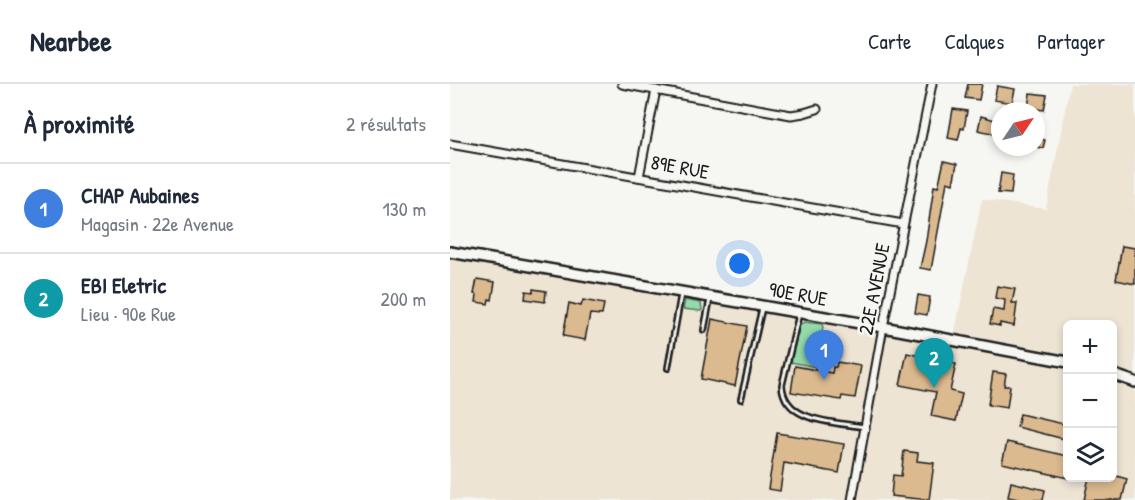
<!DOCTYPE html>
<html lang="fr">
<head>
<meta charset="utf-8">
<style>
	:root { --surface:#fff; --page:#f6f6f7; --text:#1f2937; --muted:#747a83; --line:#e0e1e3; --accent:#0b8043 }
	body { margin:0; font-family:"Patrick Hand",sans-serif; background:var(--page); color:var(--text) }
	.controls { position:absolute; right:18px; bottom:18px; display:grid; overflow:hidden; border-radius:9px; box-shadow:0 3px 9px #0003 }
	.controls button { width:54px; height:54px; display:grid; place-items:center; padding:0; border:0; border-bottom:2px solid var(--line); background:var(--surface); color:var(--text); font:30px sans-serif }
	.compass { position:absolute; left:541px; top:18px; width:54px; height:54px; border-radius:50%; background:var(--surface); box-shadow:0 3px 9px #0003; rotate:55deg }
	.you { position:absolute; left:290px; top:180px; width:21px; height:21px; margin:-15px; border:4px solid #fff; border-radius:50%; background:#1a73e8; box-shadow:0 0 0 9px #1a73e833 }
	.badge { display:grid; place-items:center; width:39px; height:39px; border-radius:50%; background:var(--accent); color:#fff; font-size:20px; font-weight:700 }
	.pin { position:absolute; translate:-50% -50px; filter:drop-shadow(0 2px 3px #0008) }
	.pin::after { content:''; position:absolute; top:32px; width:21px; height:18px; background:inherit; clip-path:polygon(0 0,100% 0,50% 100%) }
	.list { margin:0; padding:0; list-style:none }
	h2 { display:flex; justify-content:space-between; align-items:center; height:78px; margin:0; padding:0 24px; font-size:26px }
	h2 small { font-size:20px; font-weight:400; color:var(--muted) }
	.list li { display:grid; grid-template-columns:39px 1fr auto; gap:18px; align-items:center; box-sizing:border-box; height:90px; padding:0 24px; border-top:2px solid var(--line) }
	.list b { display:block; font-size:22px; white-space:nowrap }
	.list p { margin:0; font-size:20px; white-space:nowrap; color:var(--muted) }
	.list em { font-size:20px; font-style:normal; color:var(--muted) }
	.icon { flex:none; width:33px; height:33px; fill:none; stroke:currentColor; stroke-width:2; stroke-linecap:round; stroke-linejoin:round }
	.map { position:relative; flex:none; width:685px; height:416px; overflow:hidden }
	header { display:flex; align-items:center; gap:36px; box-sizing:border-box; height:84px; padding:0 30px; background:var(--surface); border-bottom:2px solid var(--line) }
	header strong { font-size:28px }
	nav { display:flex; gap:33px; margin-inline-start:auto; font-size:21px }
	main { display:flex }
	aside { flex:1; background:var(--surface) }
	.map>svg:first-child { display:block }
	.built { fill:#eee4d4; fill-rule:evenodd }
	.green { fill:#93dbab; stroke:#587c64; stroke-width:1.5 }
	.building { fill:#dcba8f; stroke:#1c1c1c; stroke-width:1.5 }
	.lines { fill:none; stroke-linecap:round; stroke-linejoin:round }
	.lane-casing { stroke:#1c1c1c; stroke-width:8 }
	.street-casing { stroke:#1c1c1c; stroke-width:11 }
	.secondary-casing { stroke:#1c1c1c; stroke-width:14 }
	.lane { stroke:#f6f6f2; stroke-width:3 }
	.street { stroke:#f6f6f2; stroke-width:7 }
	.secondary { stroke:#f6f6f2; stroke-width:9 }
	.labels { text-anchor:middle; stroke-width:5; stroke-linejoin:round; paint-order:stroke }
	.street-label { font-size:20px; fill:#1c1c1c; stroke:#f6f6f2 }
</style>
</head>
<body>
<header>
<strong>Nearbee</strong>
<nav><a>Carte</a><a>Calques</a><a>Partager</a></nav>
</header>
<main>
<aside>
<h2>À proximité<small>2 résultats</small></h2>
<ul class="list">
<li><span class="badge" style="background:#3f7fe0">1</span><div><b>CHAP Aubaines</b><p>Magasin · 22e Avenue</p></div><em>130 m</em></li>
<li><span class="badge" style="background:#0f9aa8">2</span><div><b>EBI Eletric</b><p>Lieu · 90e Rue</p></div><em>200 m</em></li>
</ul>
</aside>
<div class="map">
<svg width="685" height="416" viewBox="0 0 685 416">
	<rect width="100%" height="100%" fill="#f6f6f2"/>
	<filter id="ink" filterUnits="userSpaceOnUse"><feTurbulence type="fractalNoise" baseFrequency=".0167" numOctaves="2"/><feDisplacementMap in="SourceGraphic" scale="12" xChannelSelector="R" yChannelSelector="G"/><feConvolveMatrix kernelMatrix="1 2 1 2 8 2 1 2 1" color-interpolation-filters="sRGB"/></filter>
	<g filter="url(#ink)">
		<path class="built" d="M620,0h65v416h-685v-248l503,89 29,-142 64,10zM618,240h44v154h-44z"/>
		<g class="green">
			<polygon points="235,216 251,219 252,226 251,227 233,225"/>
			<polygon points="354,238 372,240 373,243 367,283 340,278 350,241"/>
		</g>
		<g class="building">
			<polygon points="518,0 532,0 529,16 515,14"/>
			<polygon points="547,2 565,5 562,19 544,16"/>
			<polygon points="580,9 597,11 594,26 578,24"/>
			<polygon points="503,25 517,27 514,45 511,44 508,56 498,54"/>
			<polygon points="531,32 549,37 546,50 528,46"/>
			<polygon points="586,54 595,56 593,64 586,63"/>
			<polygon points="494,77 507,80 503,100 497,98 481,186 470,184 476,157 484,102 488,103"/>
			<polygon points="551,89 563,91 561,110 548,109"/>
			<polygon points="672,162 685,164 685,200 666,196"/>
			<polygon points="27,195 45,198 42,216 39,215 38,220 26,218 27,211 24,210"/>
			<polygon points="547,202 565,205 562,219 567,219 564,242 550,239 550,242 540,240 543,225 554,227 555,216 545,214"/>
			<polygon points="83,205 96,207 95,218 75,215 76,207 83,208"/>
			<polygon points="468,211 480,213 477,231 465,229"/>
			<polygon points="133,216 154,220 152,231 140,230 135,256 113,252 119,219 131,222"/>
			<polygon points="262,235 297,242 285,302 251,295"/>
			<polygon points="457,269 506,280 500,307 512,310 506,337 481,332 486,308 450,301"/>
			<polygon points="387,278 411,282 405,314 392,312 391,316 341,308 345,282 382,289 383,283 386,283"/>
			<polygon points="543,288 556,290 554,302 560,302 557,324 538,321"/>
			<polygon points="570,330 618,341 618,356 567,343"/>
			<polygon points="327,349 394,360 389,389 334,379 330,407 318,405"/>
			<polygon points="557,358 618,372 618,394 552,379"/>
			<polygon points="454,367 468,369 467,377 484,379 479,416 441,412 443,391 451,392"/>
			<polygon points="663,391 677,395 672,416 634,416 639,393 663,393"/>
			<polygon points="561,398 595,406 593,416 573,416 558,413"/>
		</g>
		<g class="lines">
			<defs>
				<g id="lane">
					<path d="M349,230l-17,71c2,38 54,37 82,42"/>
					<polyline points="254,246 260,215"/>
					<polyline points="218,284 231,210"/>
					<polyline points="291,315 312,224"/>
				</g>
				<g id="street">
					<polyline points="172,0 341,31 354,29 367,25"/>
					<polyline points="0,60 453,140"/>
					<polyline points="189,93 206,6"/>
					<polyline points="402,416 433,243 482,0"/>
				</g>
				<g id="secondary">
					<polyline points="0,168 433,243 618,278"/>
					<polyline points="662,290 685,298"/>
				</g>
			</defs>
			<use href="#lane" class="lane-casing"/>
			<use href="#street" class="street-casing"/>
			<use href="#secondary" class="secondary-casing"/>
			<use href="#lane" class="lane"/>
			<use href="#street" class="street"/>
			<use href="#secondary" class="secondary"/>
		</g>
	</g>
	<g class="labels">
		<g class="street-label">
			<text transform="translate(230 83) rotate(10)" y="7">89E RUE</text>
			<text transform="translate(424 205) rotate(-79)" y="7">22E AVENUE</text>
			<text transform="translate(348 210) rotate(10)" y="7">90E RUE</text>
		</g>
	</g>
</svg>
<div class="controls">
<button>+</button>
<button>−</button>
<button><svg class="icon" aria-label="layers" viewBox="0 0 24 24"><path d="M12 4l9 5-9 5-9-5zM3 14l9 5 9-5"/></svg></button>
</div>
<svg class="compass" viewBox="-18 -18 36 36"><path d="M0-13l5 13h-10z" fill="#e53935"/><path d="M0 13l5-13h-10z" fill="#747a83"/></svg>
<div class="you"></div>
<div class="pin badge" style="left:374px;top:296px;background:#3f7fe0">1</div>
<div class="pin badge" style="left:484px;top:304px;background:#0f9aa8">2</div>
</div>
</main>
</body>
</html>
